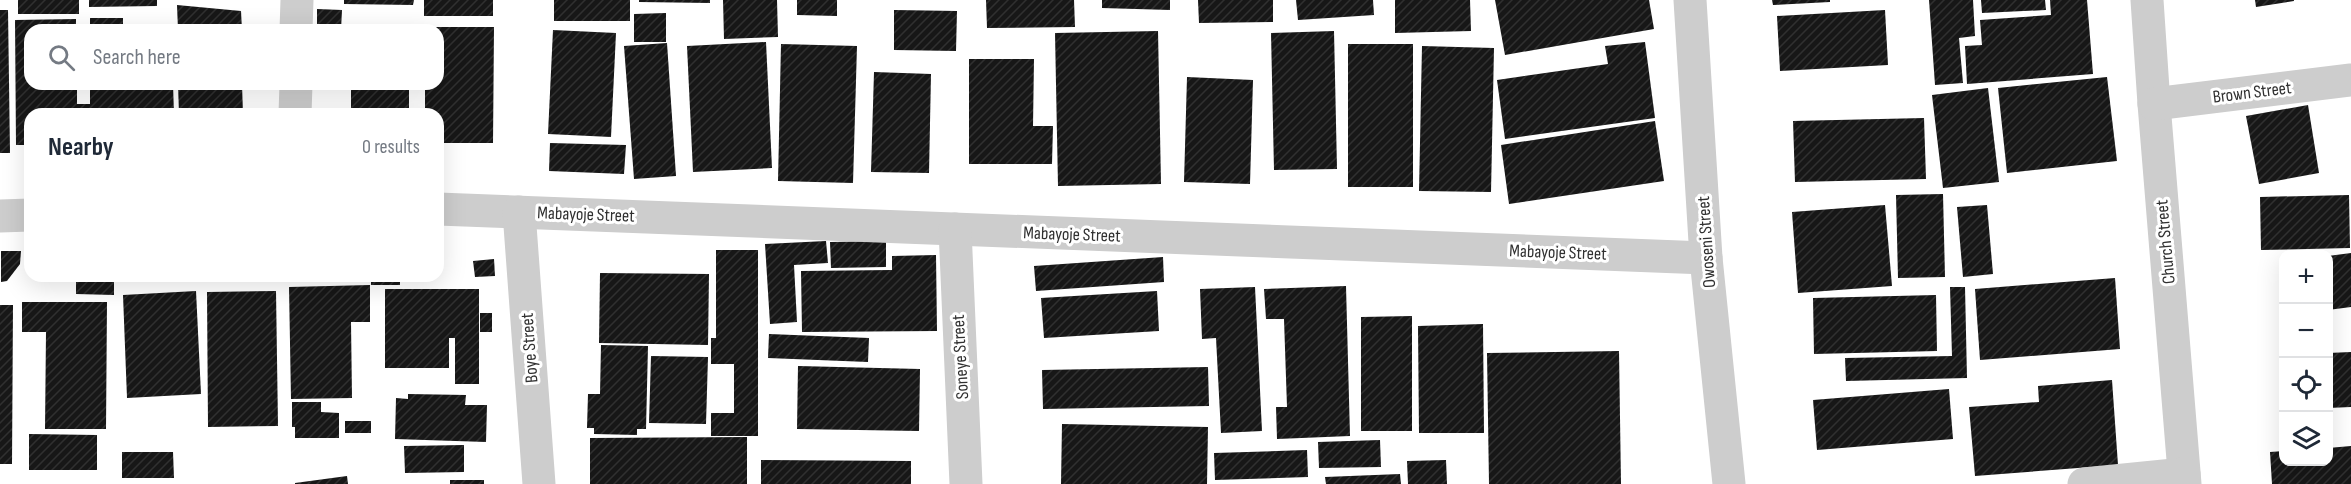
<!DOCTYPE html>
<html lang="en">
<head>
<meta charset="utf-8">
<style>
	:root { --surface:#fff; --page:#f2f2f3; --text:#1f2937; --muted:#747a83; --line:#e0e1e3 }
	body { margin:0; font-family:"Sofia Sans Condensed",sans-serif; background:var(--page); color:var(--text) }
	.controls { position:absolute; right:18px; bottom:18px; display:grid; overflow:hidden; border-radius:12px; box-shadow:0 6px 24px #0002 }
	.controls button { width:54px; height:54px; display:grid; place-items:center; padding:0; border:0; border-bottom:2px solid var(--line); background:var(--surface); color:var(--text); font:30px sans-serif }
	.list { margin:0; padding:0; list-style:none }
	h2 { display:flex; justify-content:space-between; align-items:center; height:78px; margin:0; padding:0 24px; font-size:26px }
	h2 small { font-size:20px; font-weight:400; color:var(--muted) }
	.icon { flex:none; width:33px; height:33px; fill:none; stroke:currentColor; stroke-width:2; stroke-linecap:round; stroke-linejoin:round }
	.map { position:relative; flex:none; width:2351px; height:484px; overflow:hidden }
	.search { position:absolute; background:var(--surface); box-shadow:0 6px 24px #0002; left:24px; top:24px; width:420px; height:66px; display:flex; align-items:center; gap:15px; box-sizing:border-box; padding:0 21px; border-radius:18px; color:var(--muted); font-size:22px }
	.panel { position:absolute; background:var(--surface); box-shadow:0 6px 24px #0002; left:24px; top:108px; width:420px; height:174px; border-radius:18px }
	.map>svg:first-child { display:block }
	.building { fill:url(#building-hatch) }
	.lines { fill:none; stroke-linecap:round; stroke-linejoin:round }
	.minor { stroke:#cdcdcd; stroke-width:33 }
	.labels { text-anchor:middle; stroke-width:6; stroke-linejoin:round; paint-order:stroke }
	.street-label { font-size:18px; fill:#303030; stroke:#fff }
</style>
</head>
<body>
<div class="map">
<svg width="2351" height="484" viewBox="0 0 2351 484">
	<defs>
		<pattern id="building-hatch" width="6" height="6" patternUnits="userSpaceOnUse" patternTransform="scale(1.5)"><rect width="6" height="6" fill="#171717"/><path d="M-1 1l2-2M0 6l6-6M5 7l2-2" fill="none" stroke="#303030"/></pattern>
	</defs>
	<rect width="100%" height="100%" fill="#fff"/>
	<g class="building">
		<rect x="18" y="0" width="61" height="14"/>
		<polygon points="89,0 157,0 157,6 89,7"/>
		<polygon points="344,0 414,0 413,5 344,4"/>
		<rect x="424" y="0" width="69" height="16"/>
		<rect x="554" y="0" width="76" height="21"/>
		<polygon points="639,0 710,0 710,3 639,2"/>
		<polygon points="723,0 777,0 778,37 724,39"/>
		<polygon points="797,0 837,0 837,16 797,15"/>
		<polygon points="986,0 1074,0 1075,27 987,28"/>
		<polygon points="1102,0 1170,0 1170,10 1102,8"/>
		<polygon points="1198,0 1273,0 1273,22 1199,23"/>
		<polygon points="1296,0 1373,0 1374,15 1298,20"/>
		<polygon points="1395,0 1470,0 1471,31 1395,33"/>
		<polygon points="1495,0 1649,0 1654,29 1505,55"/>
		<polygon points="1772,0 1830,0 1830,2 1773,5"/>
		<polygon points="1929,0 1973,0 1975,36 1959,38 1963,83 1935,85"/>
		<polygon points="1981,0 2045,0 2046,10 1982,13"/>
		<polygon points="2050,0 2087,0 2093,74 1967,84 1965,46 1982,45 1980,20 2051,15"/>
		<polygon points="2255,0 2294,0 2294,1 2256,7"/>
		<polygon points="177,5 241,11 242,30 178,30"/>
		<polygon points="317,9 342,10 341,30 317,30"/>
		<polygon points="0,10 8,10 10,153 0,153"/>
		<polygon points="894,10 957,11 956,51 894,50"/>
		<polygon points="1885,10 1888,65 1780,71 1777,16"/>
		<polygon points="666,13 666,42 634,42 634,14"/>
		<rect x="90" y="18" width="33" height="12"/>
		<polygon points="76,19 76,30 30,30 30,84 77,84 77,104 90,104 90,84 173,84 174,114 30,114 30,145 16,145 15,20"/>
		<polygon points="426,27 494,27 493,143 438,143 438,114 425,114 425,84 438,84 438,30 426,30"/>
		<polygon points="553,30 616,33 611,137 548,134"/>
		<polygon points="1158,31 1161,184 1058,186 1055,33"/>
		<polygon points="1334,31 1337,169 1274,170 1271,33"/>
		<polygon points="766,42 772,168 693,172 687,46"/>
		<polygon points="1645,42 1655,118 1505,139 1497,80 1608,64 1605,46"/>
		<polygon points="667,43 676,176 634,179 624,46"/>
		<polygon points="781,44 857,46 853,183 778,181"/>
		<rect x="1348" y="44" width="65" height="143"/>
		<polygon points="1422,46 1494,48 1491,192 1419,191"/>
		<polygon points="969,59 1034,59 1033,126 1053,126 1052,164 969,164"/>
		<polygon points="874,72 931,74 929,173 871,172"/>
		<polygon points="1187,77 1253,80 1250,184 1184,182"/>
		<polygon points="2107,77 2117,161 2007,173 1998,88"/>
		<polygon points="178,84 242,84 243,114 179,114"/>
		<rect x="351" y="84" width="58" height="30"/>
		<polygon points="1988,88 1999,182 1943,188 1932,95"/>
		<polygon points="2308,105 2319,173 2259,184 2246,116"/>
		<polygon points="1924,118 1926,179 1795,182 1793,121"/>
		<polygon points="1655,121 1664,181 1509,204 1501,145"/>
		<polygon points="550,143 626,145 624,174 549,171"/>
		<polygon points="1943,194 1945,277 1898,278 1896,195"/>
		<polygon points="2349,195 2350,248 2261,250 2260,197"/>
		<polygon points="1885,205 1892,286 1798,293 1792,212"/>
		<polygon points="1987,205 1993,274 1963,277 1957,207"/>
		<polygon points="826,241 828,263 794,265 797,322 770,324 765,244"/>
		<polygon points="886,241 886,267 831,268 830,242"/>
		<polygon points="716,250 758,250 758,436 711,436 711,413 734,413 734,364 711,364 711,338 716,338"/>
		<polygon points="1,251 21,251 20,264 7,281 1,282"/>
		<polygon points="2351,253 2351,307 2328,310 2328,256"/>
		<polygon points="936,255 937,331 802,332 801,271 892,270 892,256"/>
		<polygon points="1163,257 1164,282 1036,291 1034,266"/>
		<polygon points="494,259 495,276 475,277 473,261"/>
		<polygon points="600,273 709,274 708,345 599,343"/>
		<rect x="48" y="276" width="22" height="5"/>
		<polygon points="76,276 114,276 114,295 76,294"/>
		<rect x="371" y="276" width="29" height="9"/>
		<polygon points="2115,278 2120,349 1980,360 1975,289"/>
		<polygon points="370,285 370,322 351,322 352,398 291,399 289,287"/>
		<polygon points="1346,286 1350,436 1277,439 1276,407 1287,407 1284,319 1266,319 1264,289"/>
		<polygon points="1255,287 1262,431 1221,433 1216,338 1202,339 1200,289"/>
		<polygon points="1950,287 1965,287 1967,378 1846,381 1845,358 1952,356"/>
		<polygon points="385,289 479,289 479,384 455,384 455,338 449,338 449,368 385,368"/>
		<polygon points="196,291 201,394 127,398 123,295"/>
		<polygon points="276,291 278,426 208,427 207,292"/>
		<polygon points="1157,291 1159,331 1044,338 1041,298"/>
		<polygon points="1936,295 1937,351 1814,354 1813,298"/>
		<polygon points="22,302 107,302 106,429 45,429 46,332 22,332"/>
		<polygon points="0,305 13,305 12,464 0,464"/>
		<rect x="480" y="313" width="12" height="19"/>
		<polygon points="1412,316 1412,431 1361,431 1361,317"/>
		<polygon points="1483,324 1484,433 1419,433 1418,326"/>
		<polygon points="769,334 869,338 868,362 768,358"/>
		<polygon points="601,345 648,346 646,429 637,429 637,435 594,434 594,428 587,428 588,394 600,394"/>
		<polygon points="1619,351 1621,484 1489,484 1487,353"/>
		<polygon points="2351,352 2351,407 2328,408 2328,353"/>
		<polygon points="651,356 708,357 706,424 649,423"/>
		<polygon points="798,366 920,369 919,431 797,429"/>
		<polygon points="1208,367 1209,406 1043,409 1042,370"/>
		<polygon points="2112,380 2118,465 1975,476 1969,407 2039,402 2038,386"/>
		<polygon points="1949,389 1953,439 1817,450 1813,400"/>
		<polygon points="408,394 466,395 465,405 487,405 486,442 395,439 396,398 408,399"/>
		<polygon points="292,402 321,402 321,412 339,413 339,438 295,438 295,427 292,427"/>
		<rect x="345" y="421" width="26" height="12"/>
		<polygon points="1062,424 1208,427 1207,484 1061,484"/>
		<polygon points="29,434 97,435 97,470 29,470"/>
		<polygon points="747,437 747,484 590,484 590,438"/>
		<polygon points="1380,440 1381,467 1319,468 1318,442"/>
		<polygon points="464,445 464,472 405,473 404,446"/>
		<polygon points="2351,446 2351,484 2272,484 2270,452 2284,451 2284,462 2328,462 2328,448"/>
		<polygon points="1307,450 1308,477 1215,480 1214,453"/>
		<polygon points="122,452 173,452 174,478 122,478"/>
		<polygon points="761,460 911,461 911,484 761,484"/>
		<polygon points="1446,460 1447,484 1408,484 1407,461"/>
		<polygon points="1400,474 1401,484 1326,484 1325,477"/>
		<polygon points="347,476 348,484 295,484 295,483"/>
		<rect x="450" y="480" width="34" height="4"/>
	</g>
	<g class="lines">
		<g class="minor">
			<polyline points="1690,0 1706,258 1729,484"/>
			<polyline points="2147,0 2154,104 2185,484"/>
			<polyline points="296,30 297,0"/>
			<polyline points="2154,104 2351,80"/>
			<polyline points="295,114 296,84"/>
			<polyline points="438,209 1706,258"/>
			<polyline points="519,212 539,484"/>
			<polyline points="0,216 30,215"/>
			<polyline points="955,229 966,484"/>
			<polyline points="2084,484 2184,474"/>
		</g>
	</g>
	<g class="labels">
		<g class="street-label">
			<text transform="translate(2252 92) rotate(-7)" y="6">Brown Street</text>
			<text transform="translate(586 214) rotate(2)" y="6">Mabayoje Street</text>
			<text transform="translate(1072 234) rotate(2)" y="6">Mabayoje Street</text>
			<text transform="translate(1706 242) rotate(-94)" y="6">Owoseni Street</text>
			<text transform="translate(2165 242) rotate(-95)" y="6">Church Street</text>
			<text transform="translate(1558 252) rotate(2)" y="6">Mabayoje Street</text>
			<text transform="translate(529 348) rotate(-94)" y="6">Boye Street</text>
			<text transform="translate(960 357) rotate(-93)" y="6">Soneye Street</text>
		</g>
	</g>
</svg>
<div class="controls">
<button>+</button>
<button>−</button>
<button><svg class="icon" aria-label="locate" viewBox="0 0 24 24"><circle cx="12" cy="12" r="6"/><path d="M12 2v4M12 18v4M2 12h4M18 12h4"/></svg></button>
<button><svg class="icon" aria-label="layers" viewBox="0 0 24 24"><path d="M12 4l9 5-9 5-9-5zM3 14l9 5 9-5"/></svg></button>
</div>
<div class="search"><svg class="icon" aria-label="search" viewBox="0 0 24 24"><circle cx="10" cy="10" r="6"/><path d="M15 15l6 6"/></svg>Search here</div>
<section class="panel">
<h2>Nearby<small>0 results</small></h2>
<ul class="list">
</ul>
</section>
</div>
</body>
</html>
